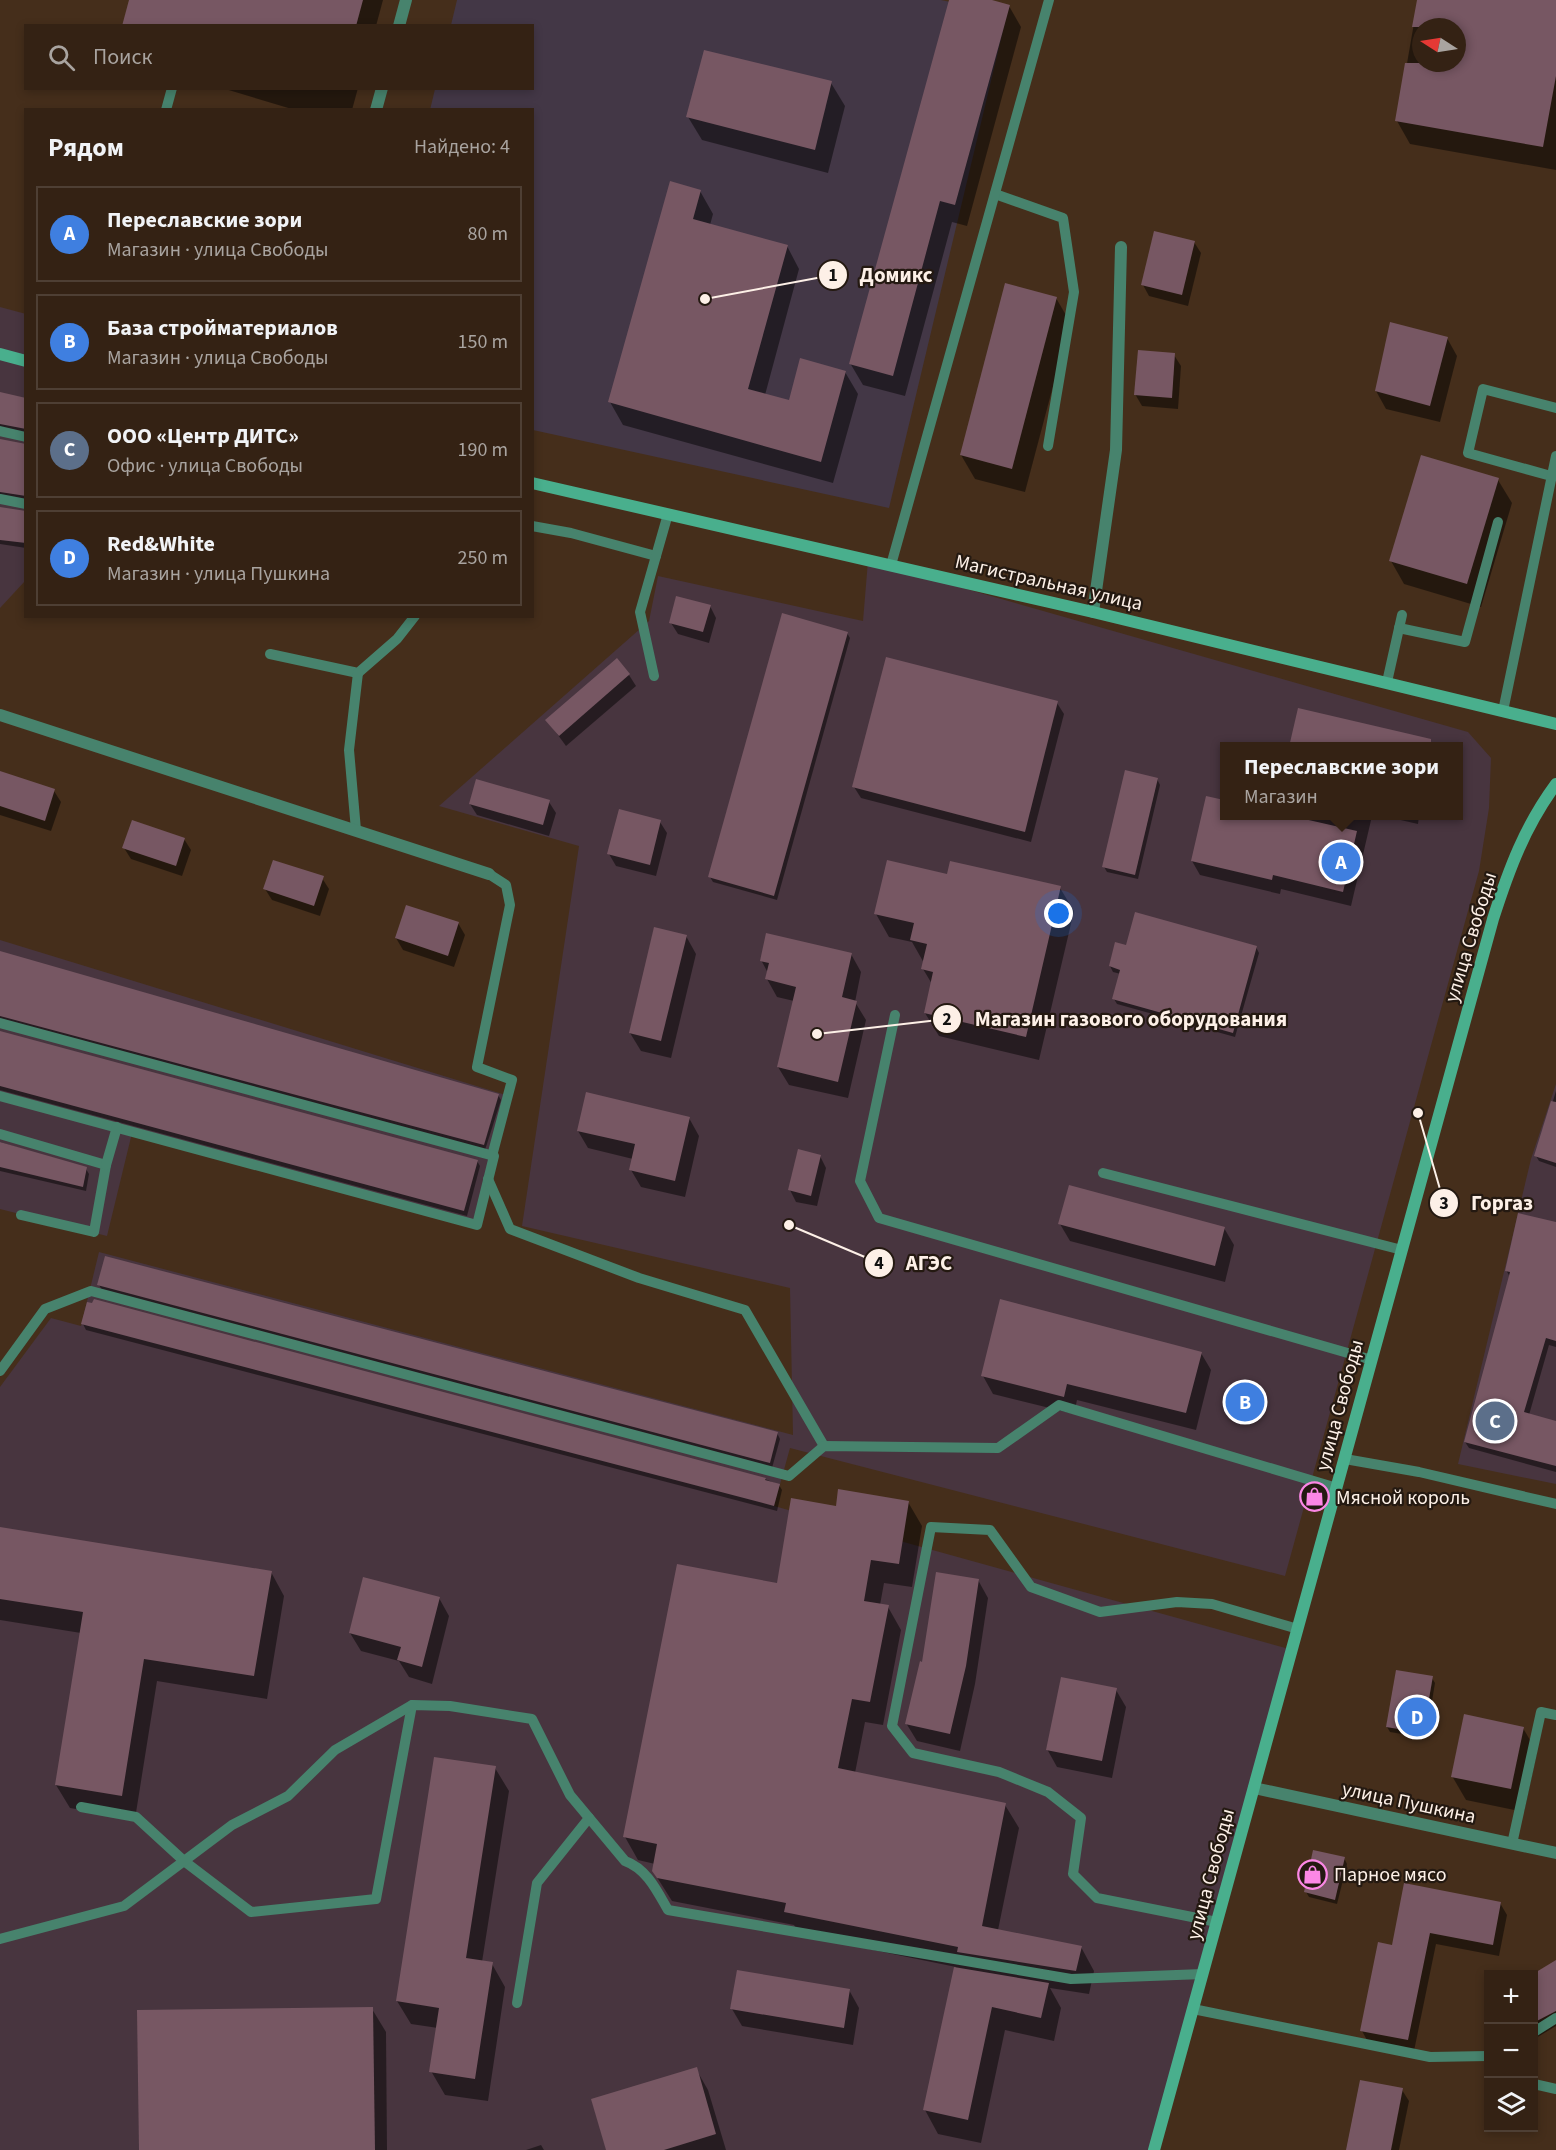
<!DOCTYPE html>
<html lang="ru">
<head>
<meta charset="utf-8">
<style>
	:root { --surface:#342214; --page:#3f2f22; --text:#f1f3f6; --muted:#a9a4a0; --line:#4e3f34; --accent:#db2777 }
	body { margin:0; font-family:"Source Sans 3",sans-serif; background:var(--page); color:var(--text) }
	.controls { position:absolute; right:18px; bottom:18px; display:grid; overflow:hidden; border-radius:0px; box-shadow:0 3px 9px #0003 }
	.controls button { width:54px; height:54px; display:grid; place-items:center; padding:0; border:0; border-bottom:2px solid var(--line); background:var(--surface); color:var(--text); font:30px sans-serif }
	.compass { position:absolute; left:1412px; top:18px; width:54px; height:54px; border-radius:50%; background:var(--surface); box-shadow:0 3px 9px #0003; rotate:282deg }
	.you { position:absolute; left:1059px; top:914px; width:21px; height:21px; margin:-15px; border:4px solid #fff; border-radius:50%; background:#1a73e8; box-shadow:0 0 0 9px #1a73e833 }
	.badge { display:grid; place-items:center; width:39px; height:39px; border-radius:50%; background:var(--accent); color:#fff; font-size:20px; font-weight:700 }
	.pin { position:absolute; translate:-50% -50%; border:3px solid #fff; box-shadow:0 2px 6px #0006 }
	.popup { position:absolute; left:1220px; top:742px; width:243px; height:78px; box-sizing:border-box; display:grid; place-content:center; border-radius:0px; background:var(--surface); filter:drop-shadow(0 2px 4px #0005); font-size:20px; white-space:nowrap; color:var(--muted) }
	.popup b { font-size:22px; color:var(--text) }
	.popup::after { content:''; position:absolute; left:50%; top:100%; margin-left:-12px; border:12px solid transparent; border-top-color:var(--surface) }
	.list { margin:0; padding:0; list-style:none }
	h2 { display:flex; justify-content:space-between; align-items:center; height:78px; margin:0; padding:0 24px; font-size:26px }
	h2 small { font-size:20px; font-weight:400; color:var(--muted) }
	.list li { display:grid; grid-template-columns:39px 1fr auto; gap:18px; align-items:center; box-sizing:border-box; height:96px; margin:0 12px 12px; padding:0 12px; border:2px solid var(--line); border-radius:0px }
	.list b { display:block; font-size:22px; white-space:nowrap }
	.list p { margin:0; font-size:20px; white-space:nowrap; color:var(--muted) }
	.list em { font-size:20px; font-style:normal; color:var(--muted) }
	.icon { flex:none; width:33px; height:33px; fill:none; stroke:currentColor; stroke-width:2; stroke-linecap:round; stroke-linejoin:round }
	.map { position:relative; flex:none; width:1556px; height:2150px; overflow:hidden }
	.search { position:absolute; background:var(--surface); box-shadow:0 3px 9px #0003; left:24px; top:24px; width:510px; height:66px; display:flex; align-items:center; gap:15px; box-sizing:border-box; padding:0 21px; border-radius:0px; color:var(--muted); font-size:22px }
	.panel { position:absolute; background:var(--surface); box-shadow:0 3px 9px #0003; left:24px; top:108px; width:510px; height:510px; border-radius:0px }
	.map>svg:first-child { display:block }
	.commercial { fill:#433746 }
	.industrial { fill:#48353f; fill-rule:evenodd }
	.shadow { fill:#0007; fill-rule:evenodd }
	.building { fill:#775763 }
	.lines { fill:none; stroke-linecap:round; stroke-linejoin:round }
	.service { stroke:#47836d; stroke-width:10 }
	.minor { stroke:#47836d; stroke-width:12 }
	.tertiary { stroke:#47836d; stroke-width:12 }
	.secondary { stroke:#49af8d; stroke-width:12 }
	.labels { text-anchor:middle; stroke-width:4.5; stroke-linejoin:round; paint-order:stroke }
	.street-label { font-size:20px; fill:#fdf0e7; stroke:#241911 }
	.poi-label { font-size:20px; fill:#fdf0e7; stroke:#241911; text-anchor:start }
	.leader { fill:none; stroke:#fdf0e7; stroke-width:2 }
	.callout-dot { fill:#fdf0e7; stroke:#241911; stroke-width:2 }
	.mark-label { font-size:18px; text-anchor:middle; font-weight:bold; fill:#111 }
	.callout-label { font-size:21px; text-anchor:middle; font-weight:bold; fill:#fdf0e7; stroke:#241911; stroke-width:4.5; stroke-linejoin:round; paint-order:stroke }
</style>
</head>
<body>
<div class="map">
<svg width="1556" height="2150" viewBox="0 0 1556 2150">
	<rect width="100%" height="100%" fill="#452e1b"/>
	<polygon class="commercial" points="457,0 941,0 1007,14 889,508 533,430 532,110 430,110 435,89 532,88 532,26 451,25"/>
	<g class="industrial">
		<polygon points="0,307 26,314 25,581 0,608"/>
		<path d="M868,561l600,171 23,26 -2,50 -10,63 -194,705 -495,-128 -16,58 515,143 -140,501h-1149v-763l51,-69 30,8 18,-74 694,183 -3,-147 -268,-62 57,-380 -140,-40 210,-185 9,-45 205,45zM1224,746h234v70h-234z"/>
		<polygon points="0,940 509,1096 477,1225 132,1133 107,1236 0,1209"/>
		<polygon points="1556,1084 1556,1484 1458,1464 1531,1159"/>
	</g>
	<g class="shadow">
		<polygon points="131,0 383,0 376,26 123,26"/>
		<polygon points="950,0 987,0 1009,6 1021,27 967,226 952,222 905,396 863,385 850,363"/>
		<path d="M1418,0h138v170l-146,-26 -13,-23zM1421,27h36v36h-36z"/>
		<polygon points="831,83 845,106 828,173 702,140 688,117"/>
		<polygon points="222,88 358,88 352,110 295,110"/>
		<polygon points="700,191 713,214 710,225 787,246 799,269 765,395 790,402 845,372 858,394 833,483 623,425 610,402"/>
		<polygon points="1194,242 1201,253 1188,306 1149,296 1143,285"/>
		<polygon points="1056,298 1070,322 1025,492 975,479 961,455"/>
		<polygon points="1447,338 1457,356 1440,422 1386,409 1376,391"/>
		<polygon points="1174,355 1181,366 1178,409 1142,406 1135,394"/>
		<polygon points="0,394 26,399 26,434 0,431"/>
		<polygon points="0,440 26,445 26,501 0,499"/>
		<polygon points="1498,480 1512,503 1481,607 1404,584 1391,561"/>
		<polygon points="0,508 26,513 26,548 0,544"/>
		<polygon points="710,606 716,618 709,643 678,634 671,623"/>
		<polygon points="847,633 850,638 777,900 713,882 710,877"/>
		<polygon points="629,675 636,686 566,746 547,720"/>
		<polygon points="1057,703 1064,714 1031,842 861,798 854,787"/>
		<polygon points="0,773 54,791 61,802 51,831 0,815"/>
		<polygon points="1157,779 1160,785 1138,879 1107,872 1104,867"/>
		<polygon points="1224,801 1224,816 1372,816 1351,906 1281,889 1280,894 1200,875 1192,861"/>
		<polygon points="549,802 556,813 549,836 477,815 470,804"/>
		<polygon points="1383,816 1419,816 1418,824"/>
		<polygon points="660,822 667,833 656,876 616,866 609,854"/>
		<polygon points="184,839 191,850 182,876 131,859 124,848"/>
		<polygon points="948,875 1060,888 1074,911 1039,1060 939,1036 925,1013 932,984 923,969 924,963 912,942 889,937 876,914"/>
		<polygon points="322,878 329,889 320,916 272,900 265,889"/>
		<polygon points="458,923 465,935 454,967 403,950 396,938"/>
		<polygon points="686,936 696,954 671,1058 641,1051 630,1033"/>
		<polygon points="1127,947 1256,947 1259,953 1235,1037 1117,1004 1114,999 1121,974 1113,972 1110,966"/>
		<polygon points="0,953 498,1095 501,1100 485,1150 0,1023"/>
		<polygon points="851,954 861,972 855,1002 866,1020 848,1098 789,1085 778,1067 794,1001 777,997 767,979 768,973 761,960"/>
		<polygon points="0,1032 477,1161 480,1166 467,1216 0,1090"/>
		<polygon points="1556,1091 1556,1167 1539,1161 1536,1156"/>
		<polygon points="689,1118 699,1136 685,1197 641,1187 631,1170 633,1159 588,1148 578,1131"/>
		<polygon points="0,1142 86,1169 89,1174 86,1191 0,1171"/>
		<polygon points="820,1156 826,1168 817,1206 796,1202 790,1190"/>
		<polygon points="1060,1224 1224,1228 1234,1245 1225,1282 1070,1241"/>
		<polygon points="1556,1232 1556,1347 1549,1345 1529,1415 1556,1422 1556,1472 1469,1448 1465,1442 1510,1277 1506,1270"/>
		<polygon points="99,1285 777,1433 780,1439 772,1468 102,1290"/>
		<polygon points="83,1324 765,1479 779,1485 782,1490 777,1511 86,1330"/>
		<polygon points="1201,1353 1211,1370 1196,1430 1077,1400 1074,1414 993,1394 983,1376"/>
		<polygon points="908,1502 922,1526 912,1587 884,1583 880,1605 888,1607 901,1630 883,1725 865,1722 855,1773 1005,1805 1019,1828 998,1930 1081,1947 1094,1971 1089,1994 1050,1988 1061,2008 1054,2041 1005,2030 981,2143 938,2134 925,2110 956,1967 800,1935 794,1925 672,1901 653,1871 655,1864 638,1860 625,1837 778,1585 837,1507"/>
		<polygon points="0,1529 271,1572 284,1596 267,1699 157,1681 135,1819 70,1808 56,1785 81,1633 0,1620"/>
		<polygon points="978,1580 988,1598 975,1684 960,1751 917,1741 906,1723"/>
		<polygon points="439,1598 449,1616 432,1684 409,1677 399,1661 361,1651 350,1633"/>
		<polygon points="1432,1678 1435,1683 1426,1738 1390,1732 1387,1727"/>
		<polygon points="1116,1690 1126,1707 1112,1778 1057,1767 1047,1749"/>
		<polygon points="1523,1728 1537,1752 1524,1812 1466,1800 1452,1776"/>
		<polygon points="495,1768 509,1791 482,1962 492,1964 505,1987 488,2101 445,2095 431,2071 438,2028 411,2024 397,2001"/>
		<polygon points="1344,1858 1347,1864 1337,1904 1309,1897 1306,1892"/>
		<polygon points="1500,1903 1507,1915 1499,1956 1436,1944 1414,2051 1368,2042 1362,2031 1393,1946"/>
		<polygon points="1556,1962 1556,2026 1536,2038 1534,2033 1534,1975"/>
		<polygon points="849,1990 859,2008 853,2045 742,2026 732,2009"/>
		<polygon points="372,2009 386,2032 387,2150 140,2150"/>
		<polygon points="696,2069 708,2090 726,2150 607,2150"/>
		<polygon points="1402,2090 1409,2101 1399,2150 1347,2150"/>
		<polygon points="541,2145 544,2150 526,2150"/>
	</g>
	<g class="building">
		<polygon points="129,0 363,0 356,26 122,26"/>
		<polygon points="949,0 992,0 1010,5 955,205 940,201 893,376 849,364"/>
		<polygon points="1417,0 1556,0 1556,76 1543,147 1395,121 1405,63 1457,63 1457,27 1412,27"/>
		<polygon points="704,50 832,81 815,150 686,117"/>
		<polygon points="670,181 701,190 693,219 788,245 748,389 789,400 800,358 846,371 821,462 608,402"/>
		<polygon points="1154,231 1195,241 1182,295 1141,285"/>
		<polygon points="1005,283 1057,297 1012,469 960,455"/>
		<polygon points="1390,322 1448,337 1430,406 1375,391"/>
		<polygon points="1138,350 1175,353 1172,398 1134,395"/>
		<polygon points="0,392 26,398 26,429 0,424"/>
		<polygon points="0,439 26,444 26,496 0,492"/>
		<polygon points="1421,455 1499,478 1467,584 1389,561"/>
		<polygon points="0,507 26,511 26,543 0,540"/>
		<polygon points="676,596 711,605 703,632 669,623"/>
		<polygon points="782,613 848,632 774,896 708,877"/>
		<polygon points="886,657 1058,701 1025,832 852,787"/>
		<polygon points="617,658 630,674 559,736 545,720"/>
		<polygon points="1298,708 1431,739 1431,747 1289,747"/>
		<polygon points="1125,770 1158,778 1135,875 1102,867"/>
		<polygon points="0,771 55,789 45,821 0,806"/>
		<polygon points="476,779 550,800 543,825 469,804"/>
		<polygon points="1206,796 1224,800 1224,816 1291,816 1357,831 1343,892 1273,875 1272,880 1191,861"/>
		<polygon points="619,809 661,820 650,865 607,854"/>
		<polygon points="132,820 185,838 176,866 122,848"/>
		<polygon points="273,860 324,876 314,906 263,889"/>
		<polygon points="887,860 947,874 950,861 1061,886 1026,1037 924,1013 933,972 921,969 927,944 910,940 914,923 874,914"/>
		<polygon points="406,905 459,922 448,956 395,938"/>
		<polygon points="1135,912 1257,946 1233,1033 1112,999 1120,970 1109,966 1115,942 1126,945"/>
		<polygon points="654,927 687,935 661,1041 629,1033"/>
		<polygon points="766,933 852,953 842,997 857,1001 838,1082 777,1067 796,987 765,979 769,963 760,961"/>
		<polygon points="0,951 499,1094 484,1145 0,1016"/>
		<polygon points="0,1031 478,1160 464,1211 0,1086"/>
		<polygon points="586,1092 690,1117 675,1181 629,1170 635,1144 577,1131"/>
		<polygon points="1551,1101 1556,1102 1556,1163 1534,1156"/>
		<polygon points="0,1142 87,1167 83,1187 0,1167"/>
		<polygon points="798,1149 821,1155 811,1196 788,1190"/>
		<polygon points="1069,1185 1225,1227 1215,1266 1058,1224"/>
		<polygon points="1518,1213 1556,1222 1556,1341 1546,1338 1524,1412 1556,1421 1556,1466 1464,1442 1510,1272 1505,1271"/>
		<polygon points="105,1256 778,1432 770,1463 97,1285"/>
		<polygon points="94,1299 766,1478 765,1480 780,1484 774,1506 81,1324 87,1302 92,1303"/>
		<polygon points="1000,1299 1202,1352 1186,1413 1067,1384 1064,1397 981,1376"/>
		<polygon points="838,1489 909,1501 899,1564 871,1560 864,1601 889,1605 870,1702 852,1699 838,1768 1006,1803 982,1926 1082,1946 1076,1971 957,1952 958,1947 784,1912 786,1903 657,1878 652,1871 657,1844 623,1837 677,1564 777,1583 791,1498 836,1506"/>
		<polygon points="0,1527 272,1571 254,1676 144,1659 122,1796 55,1785 83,1612 0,1599"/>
		<polygon points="936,1572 979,1579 966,1666 950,1734 905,1724 920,1661 922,1662"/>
		<polygon points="363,1577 440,1597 422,1667 397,1660 401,1647 349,1633"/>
		<polygon points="1396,1670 1433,1676 1423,1733 1386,1727"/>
		<polygon points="1061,1677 1117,1688 1102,1761 1046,1750"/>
		<polygon points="1464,1714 1524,1727 1511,1789 1451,1777"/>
		<polygon points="434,1757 496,1766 466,1958 493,1962 475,2079 429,2072 439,2008 396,2001"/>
		<polygon points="1313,1850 1345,1857 1335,1900 1304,1892"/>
		<polygon points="1404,1883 1501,1902 1493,1945 1430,1933 1408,2040 1360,2031 1378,1942 1392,1945"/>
		<polygon points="1556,1960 1556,2011 1533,2023 1533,1974"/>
		<polygon points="954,1967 1049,1983 1041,2018 992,2007 968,2120 923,2110"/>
		<polygon points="737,1970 850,1989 844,2028 730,2009"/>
		<polygon points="373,2007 375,2150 139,2150 137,2010"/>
		<polygon points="697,2067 716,2134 664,2150 606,2150 591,2099"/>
		<polygon points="1360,2080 1403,2088 1391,2150 1346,2150"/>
	</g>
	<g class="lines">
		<g class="service">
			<polyline points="166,110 172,88"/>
			<polyline points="995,194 1063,218 1074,292 1048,446"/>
			<polyline points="0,431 26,437"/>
			<polyline points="1551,476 1468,453 1483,389 1556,408"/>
			<polyline points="0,499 26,504"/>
			<polyline points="532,526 571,533 656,556"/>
			<polyline points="891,565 1049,0"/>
			<polyline points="1399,628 1465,642 1498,522"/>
			<polyline points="270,654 358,673 397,639 415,616"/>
			<polyline points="654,676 640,612 668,514"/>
			<polyline points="1387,682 1402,615"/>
			<polyline points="1503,711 1556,456"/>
			<polyline points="356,830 349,750 358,673"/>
			<polyline points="489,874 506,885 510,905 477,1067 512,1080 492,1156"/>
			<polyline points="895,1015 860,1181 879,1218 1372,1360"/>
			<polyline points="0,1023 494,1156 477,1225 0,1096"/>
			<polyline points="0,1134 106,1165 94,1232 21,1215"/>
			<polyline points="106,1165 117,1127"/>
			<polyline points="1103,1173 1402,1250"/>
			<polyline points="488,1179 510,1229 639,1278 745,1310 824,1446"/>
			<polyline points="0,1371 45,1309 91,1291 789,1476 824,1446 998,1448 1059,1405 1337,1488"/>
			<polyline points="1345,1459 1419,1472 1556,1504"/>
			<polyline points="81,1807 136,1817 184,1861 251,1912 376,1899 412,1705"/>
			<polyline points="1512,1844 1541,1712 1556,1715"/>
			<polyline points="1217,1922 1097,1898 1073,1874 1081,1818 1048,1792 999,1772 913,1753 892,1726 931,1527 990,1530 1031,1587 1100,1612 1177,1602 1212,1604 1298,1629"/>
			<path d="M0,1939l124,-33 108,-81 56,-29 47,-46 77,-45 38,1 82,13 38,76 55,66c22,8 32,30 43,49l403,69 132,-5"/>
			<polyline points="517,2003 537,1883 589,1818"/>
			<polyline points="1193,2009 1430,2057 1488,2056"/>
			<polyline points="1534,2032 1556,2018"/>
			<polyline points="1534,2084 1556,2089"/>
		</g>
		<g class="minor">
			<polyline points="399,26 406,0"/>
			<polyline points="376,110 382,88"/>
			<polyline points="1093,612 1116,450 1121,247"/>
			<polyline points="0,715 489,874"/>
		</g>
		<polyline class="tertiary" points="1254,1788 1556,1853"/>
		<g class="secondary">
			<polyline points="0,354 26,361"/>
			<polyline points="532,483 1093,612 1556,724"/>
			<path d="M1154,2150l339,-1231c16,-50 32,-93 63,-135"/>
		</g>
	</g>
	<defs>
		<symbol id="shop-ring" viewBox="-11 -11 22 22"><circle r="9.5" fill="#241911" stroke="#fb87e5" stroke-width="1.5"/><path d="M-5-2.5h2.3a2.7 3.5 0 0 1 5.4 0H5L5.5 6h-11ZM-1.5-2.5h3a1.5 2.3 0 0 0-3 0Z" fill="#fb87e5"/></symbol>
	</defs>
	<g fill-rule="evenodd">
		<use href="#shop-ring" x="1298" y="1480" width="33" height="33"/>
		<use href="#shop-ring" x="1296" y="1858" width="33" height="33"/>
	</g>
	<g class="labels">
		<g class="street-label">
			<text transform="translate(1049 582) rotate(13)" y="7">Магистральная улица</text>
			<text transform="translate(1470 937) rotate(-73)" y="7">улица Свободы</text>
			<text transform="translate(1339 1405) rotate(-75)" y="7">улица Свободы</text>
			<text transform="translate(1409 1802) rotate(12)" y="7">улица Пушкина</text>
			<text transform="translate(1210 1874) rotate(-75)" y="7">улица Свободы</text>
		</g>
		<g class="poi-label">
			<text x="1336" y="1504">Мясной король</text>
			<text x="1334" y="1881">Парное мясо</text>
		</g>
	</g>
	<path class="leader" d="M705 299L833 275M817 1034L947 1019M1418 1113L1444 1203M789 1225L879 1263"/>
	<g class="callout-dot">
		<circle cx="705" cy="299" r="6"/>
		<circle cx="817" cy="1034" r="6"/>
		<circle cx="1418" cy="1113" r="6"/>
		<circle cx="789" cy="1225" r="6"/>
		<circle cx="833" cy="275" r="15"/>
		<circle cx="947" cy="1019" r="15"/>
		<circle cx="1444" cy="1203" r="15"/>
		<circle cx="879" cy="1263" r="15"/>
	</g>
	<g class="mark-label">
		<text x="833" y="281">1</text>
		<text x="947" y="1025">2</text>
		<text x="1444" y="1209">3</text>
		<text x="879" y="1269">4</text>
	</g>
	<g class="callout-label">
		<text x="896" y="282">Домикс</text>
		<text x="1131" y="1026">Магазин газового оборудования</text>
		<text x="1502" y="1210">Горгаз</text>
		<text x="929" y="1270">АГЭС</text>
	</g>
</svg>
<div class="controls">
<button>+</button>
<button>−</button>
<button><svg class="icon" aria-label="layers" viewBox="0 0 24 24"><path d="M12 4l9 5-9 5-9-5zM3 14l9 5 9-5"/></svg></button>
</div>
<svg class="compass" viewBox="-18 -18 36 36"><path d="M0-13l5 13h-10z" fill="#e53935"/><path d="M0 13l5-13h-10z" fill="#a9a4a0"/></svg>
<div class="you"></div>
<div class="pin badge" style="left:1341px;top:862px;background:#3f7fe0">A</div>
<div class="popup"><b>Переславские зори</b>Магазин</div>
<div class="pin badge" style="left:1245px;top:1402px;background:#3f7fe0">B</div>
<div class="pin badge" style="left:1495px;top:1421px;background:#5c6f8a">C</div>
<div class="pin badge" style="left:1417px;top:1717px;background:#3f7fe0">D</div>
<div class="search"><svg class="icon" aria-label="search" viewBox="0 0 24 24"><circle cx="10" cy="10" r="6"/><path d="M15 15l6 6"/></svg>Поиск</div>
<section class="panel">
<h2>Рядом<small>Найдено: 4</small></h2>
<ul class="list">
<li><span class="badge" style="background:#3f7fe0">A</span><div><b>Переславские зори</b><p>Магазин · улица Свободы</p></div><em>80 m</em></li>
<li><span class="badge" style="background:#3f7fe0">B</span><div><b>База стройматериалов</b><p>Магазин · улица Свободы</p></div><em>150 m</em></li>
<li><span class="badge" style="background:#5c6f8a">C</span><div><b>ООО «Центр ДИТС»</b><p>Офис · улица Свободы</p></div><em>190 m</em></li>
<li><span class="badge" style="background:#3f7fe0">D</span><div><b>Red&amp;White</b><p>Магазин · улица Пушкина</p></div><em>250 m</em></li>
</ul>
</section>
</div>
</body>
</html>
